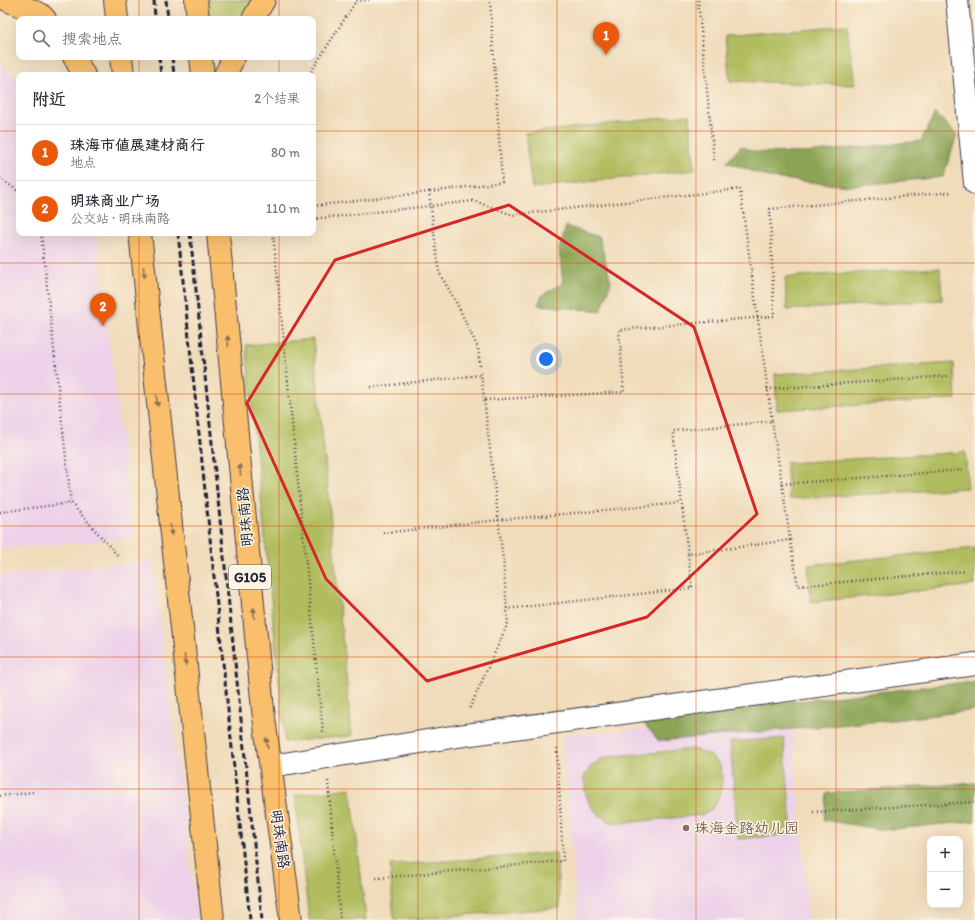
<!DOCTYPE html>
<html lang="zh">
<head>
<meta charset="utf-8">
<style>
	:root { --surface:#fff; --page:#f7f7f7; --text:#2b2b33; --muted:#7c7c81; --line:#e1e1e2; --accent:#ea580c }
	body { margin:0; font-family:Itim,"LXGW WenKai TC",sans-serif; background:var(--page); color:var(--text) }
	.controls { position:absolute; right:12px; bottom:12px; display:grid; overflow:hidden; border-radius:8px; box-shadow:0 4px 16px #0002 }
	.controls button { width:36px; height:36px; display:grid; place-items:center; padding:0; border:0; border-bottom:1px solid var(--line); background:var(--surface); color:var(--text); font:20px sans-serif }
	.you { position:absolute; left:546px; top:359px; width:14px; height:14px; margin:-10px; border:3px solid #fff; border-radius:50%; background:#1a73e8; box-shadow:0 0 0 6px #1a73e833 }
	.badge { display:grid; place-items:center; width:26px; height:26px; border-radius:50%; background:var(--accent); color:#fff; font-size:13px; font-weight:700 }
	.pin { position:absolute; translate:-50% -33px; filter:drop-shadow(0 1px 2px #0008) }
	.pin::after { content:''; position:absolute; top:21px; width:14px; height:12px; background:inherit; clip-path:polygon(0 0,100% 0,50% 100%) }
	.list { margin:0; padding:0; list-style:none }
	h2 { display:flex; justify-content:space-between; align-items:center; height:52px; margin:0; padding:0 16px; font-size:17px }
	h2 small { font-size:13px; font-weight:400; color:var(--muted) }
	.list li { display:grid; grid-template-columns:26px 1fr auto; gap:12px; align-items:center; box-sizing:border-box; height:56px; padding:0 16px; border-top:1px solid var(--line) }
	.list b { display:block; font-size:15px; white-space:nowrap }
	.list p { margin:0; font-size:13px; white-space:nowrap; color:var(--muted) }
	.list em { font-size:13px; font-style:normal; color:var(--muted) }
	.icon { flex:none; width:22px; height:22px; fill:none; stroke:currentColor; stroke-width:2; stroke-linecap:round; stroke-linejoin:round }
	.map { position:relative; flex:none; width:975px; height:920px; overflow:hidden }
	.search { position:absolute; background:var(--surface); box-shadow:0 4px 16px #0002; left:16px; top:16px; width:300px; height:44px; display:flex; align-items:center; gap:10px; box-sizing:border-box; padding:0 14px; border-radius:8px; color:var(--muted); font-size:15px }
	.panel { position:absolute; background:var(--surface); box-shadow:0 4px 16px #0002; left:16px; top:72px; width:300px; height:164px; border-radius:8px }
	.map>svg:first-child { display:block }
	.built { fill:#edd1e9 }
	.green { fill:#b0bc5d; stroke:#696f4c }
	.forest { fill:#8ca454; stroke:#576348 }
	.lines { fill:none; stroke-linecap:round; stroke-linejoin:round }
	.minor-casing { stroke:#413e4e; stroke-width:24 }
	.major-casing { stroke:#413e4e; stroke-width:24 }
	.highway-casing { stroke:#413e4e; stroke-width:24 }
	.path { stroke:#413e4e; stroke-width:2.5; stroke-dasharray:1 3; stroke-linecap:butt }
	.minor { stroke:#fff; stroke-width:22 }
	.major { stroke:#f9bf6d; stroke-width:22 }
	.highway { stroke:#f9bf6d; stroke-width:22 }
	.rail { stroke:#22223b; stroke-width:3; stroke-dasharray:6 3; stroke-linecap:butt }
	.oneway { fill:#8e7054 }
	.marked { fill:none; stroke:#d62828; stroke-width:3; stroke-linejoin:round }
	.grid { fill:none; stroke:#d45411; stroke-width:1; stroke-opacity:0.55 }
	.education-dot { fill:#8d6e63; stroke:#fcf5e5; stroke-width:1.5 }
	.labels { text-anchor:middle; stroke-width:3; stroke-linejoin:round; paint-order:stroke }
	.shield { fill:#fcf5e5; stroke:#63616e; stroke-width:1 }
	.shield-label { font-size:14px; font-weight:bold; fill:#22223b }
	.street-label { font-size:15px; fill:#22223b; stroke:#fcf5e5 }
	.education-label { font-size:15px; fill:#785e54; stroke:#fcf5e5; text-anchor:start }
</style>
</head>
<body>
<div class="map">
<svg width="975" height="920" viewBox="0 0 975 920">
	<rect width="100%" height="100%" fill="#fcf5e5"/>
	<filter id="ink" filterUnits="userSpaceOnUse"><feTurbulence type="fractalNoise" baseFrequency=".025" numOctaves="2"/><feDisplacementMap in="SourceGraphic" scale="8" xChannelSelector="R" yChannelSelector="G"/><feConvolveMatrix kernelMatrix="1 2 1 2 8 2 1 2 1" color-interpolation-filters="sRGB"/></filter>
	<filter id="wash" filterUnits="userSpaceOnUse"><feTurbulence type="fractalNoise" baseFrequency=".012" numOctaves="4" result="noise"/><feDisplacementMap in="SourceGraphic" scale="16" xChannelSelector="R" yChannelSelector="G"/><feGaussianBlur stdDeviation="0.9" result="paint"/><feColorMatrix in="noise" values="0 0 0 0 0 0 0 0 0 0 0 0 0 0 0 0 0 1.4 0 .05"/><feComposite in="paint" operator="in"/></filter>
	<g filter="url(#wash)">
		<rect width="100%" height="100%" fill="#f0dbba"/>
		<g class="built">
			<polygon points="0,62 19,82 19,233 96,233 133,538 0,549"/>
			<polygon points="152,561 197,920 0,920 0,576"/>
			<polygon points="791,716 809,920 578,920 562,736"/>
		</g>
		<g class="green">
			<polygon points="202,0 254,0 245,19 203,19"/>
			<polygon points="847,25 855,85 730,81 725,36"/>
			<polygon points="689,115 695,170 532,188 525,133"/>
			<polygon points="940,268 942,300 787,310 785,277"/>
			<polygon points="313,339 352,736 285,742 246,345"/>
			<polygon points="954,363 956,399 777,410 775,374"/>
			<polygon points="965,452 968,488 789,499 786,463"/>
			<polygon points="975,548 975,585 811,602 808,565"/>
			<polygon points="784,738 792,834 738,839 730,742"/>
			<polygon points="693,749 710,755 720,765 722,778 721,790 716,803 710,811 703,815 623,823 611,822 599,815 590,805 585,791 584,777 591,766 601,759 614,756"/>
			<polygon points="351,788 366,920 309,920 295,795"/>
			<polygon points="556,853 560,908 394,920 390,865"/>
		</g>
		<g class="forest">
			<polygon points="935,113 957,135 943,177 849,186 771,178 727,162 741,146 754,152 804,153 921,141"/>
			<polygon points="566,226 599,237 611,282 601,311 538,305 542,295 563,283 559,249"/>
			<polygon points="975,681 975,710 894,720 659,741 640,719"/>
			<polygon points="975,783 975,821 884,830 824,820 827,793"/>
		</g>
	</g>
	<g filter="url(#ink)">
		<g class="lines">
			<defs>
				<g id="minor">
					<polyline points="957,0 975,183"/>
					<polyline points="271,766 458,736 975,664"/>
				</g>
				<g id="major">
					<polyline points="7,0 40,14 45,19"/>
					<polyline points="253,19 264,0"/>
					<polyline points="74,57 84,75"/>
					<polyline points="225,75 234,57"/>
				</g>
				<g id="highway">
					<polyline points="115,0 117,19"/>
					<polyline points="196,0 198,19"/>
					<polyline points="121,57 123,75"/>
					<polyline points="201,57 203,75"/>
					<polyline points="140,233 213,920"/>
					<polyline points="218,233 263,710 291,920"/>
				</g>
			</defs>
			<use href="#minor" class="minor-casing"/>
			<use href="#major" class="major-casing"/>
			<use href="#highway" class="highway-casing"/>
			<g class="path">
				<polyline points="698,0 714,161"/>
				<polyline points="309,75 356,1 369,0"/>
				<polyline points="0,178 19,192"/>
				<polyline points="430,192 502,182 490,0"/>
				<polyline points="313,206 429,192 439,272 456,302 478,348 503,559 508,623 469,710"/>
				<polyline points="313,219 474,201 513,215 740,189 772,421 673,431 688,554"/>
				<polyline points="41,233 71,503 119,557"/>
				<polyline points="273,233 323,732"/>
				<polyline points="371,387 481,375"/>
				<polyline points="767,389 949,376"/>
				<polyline points="485,400 624,392 619,330 774,316 770,209 953,192"/>
				<polyline points="782,484 963,470"/>
				<polyline points="0,512 71,503"/>
				<polyline points="383,533 498,520 681,503"/>
				<polyline points="790,540 798,586 966,571"/>
				<polyline points="506,609 692,588 688,554 790,540 782,484 772,421"/>
				<polyline points="328,781 340,920"/>
				<polyline points="0,796 34,792"/>
				<polyline points="813,812 975,802"/>
				<polyline points="376,878 563,861 557,747"/>
			</g>
			<use href="#minor" class="minor"/>
			<use href="#major" class="major"/>
			<use href="#highway" class="highway"/>
			<g class="rail">
				<polyline points="154,0 155,19"/>
				<polyline points="166,0 168,19"/>
				<polyline points="159,57 161,75"/>
				<polyline points="172,57 174,75"/>
				<polyline points="178,233 250,920"/>
				<polyline points="190,233 262,920"/>
			</g>
		</g>
		<defs><path id="oneway-solid" d="M-6-.8H1V-3.2L6.5 0L1 3.2V.8H-6Z"/></defs>
		<g class="oneway">
			<use href="#oneway-solid" transform="translate(144 272) rotate(84)"/>
			<use href="#oneway-solid" transform="translate(228 341) rotate(-95)"/>
			<use href="#oneway-solid" transform="translate(157 401) rotate(84)"/>
			<use href="#oneway-solid" transform="translate(240 470) rotate(-95)"/>
			<use href="#oneway-solid" transform="translate(171 530) rotate(84)"/>
			<use href="#oneway-solid" transform="translate(254 613) rotate(-95)"/>
			<use href="#oneway-solid" transform="translate(185 660) rotate(84)"/>
			<use href="#oneway-solid" transform="translate(267 743) rotate(-98)"/>
		</g>
	</g>
	<path class="marked" d="M509,205l185,122 63,187 -110,103 -220,64 -101,-102 -79,-176 88,-143z"/>
	<path class="grid" d="M139,0v19M279,0v19M418,0v920M557,0v920M696,0v920M836,0v920M139,57v18M279,57v18M0,131h19M313,131h662M139,233v687M279,233v687M0,263h975M0,394h975M0,526h975M0,657h975M0,789h975"/>
	<circle class="education-dot" cx="686" cy="828" r="4"/>
	<g class="labels">
		<rect class="shield" x="229" y="565" width="42" height="24" rx="3"/>
		<g class="shield-label">
			<text x="250" y="582">G105</text>
		</g>
		<g class="street-label">
			<text transform="translate(245 517) rotate(-95)" y="5">明珠南路</text>
			<text transform="translate(280 839) rotate(82)" y="5">明珠南路</text>
		</g>
		<g class="education-label">
			<text x="694" y="833">珠海金路幼儿园</text>
		</g>
	</g>
</svg>
<div class="controls">
<button>+</button>
<button>−</button>
</div>
<div class="you"></div>
<div class="pin badge" style="left:606px;top:55px">1</div>
<div class="pin badge" style="left:103px;top:326px">2</div>
<div class="search"><svg class="icon" aria-label="search" viewBox="0 0 24 24"><circle cx="10" cy="10" r="6"/><path d="M15 15l6 6"/></svg>搜索地点</div>
<section class="panel">
<h2>附近<small>2个结果</small></h2>
<ul class="list">
<li><span class="badge">1</span><div><b>珠海市值展建材商行</b><p>地点</p></div><em>80 m</em></li>
<li><span class="badge">2</span><div><b>明珠商业广场</b><p>公交站 · 明珠南路</p></div><em>110 m</em></li>
</ul>
</section>
</div>
</body>
</html>
